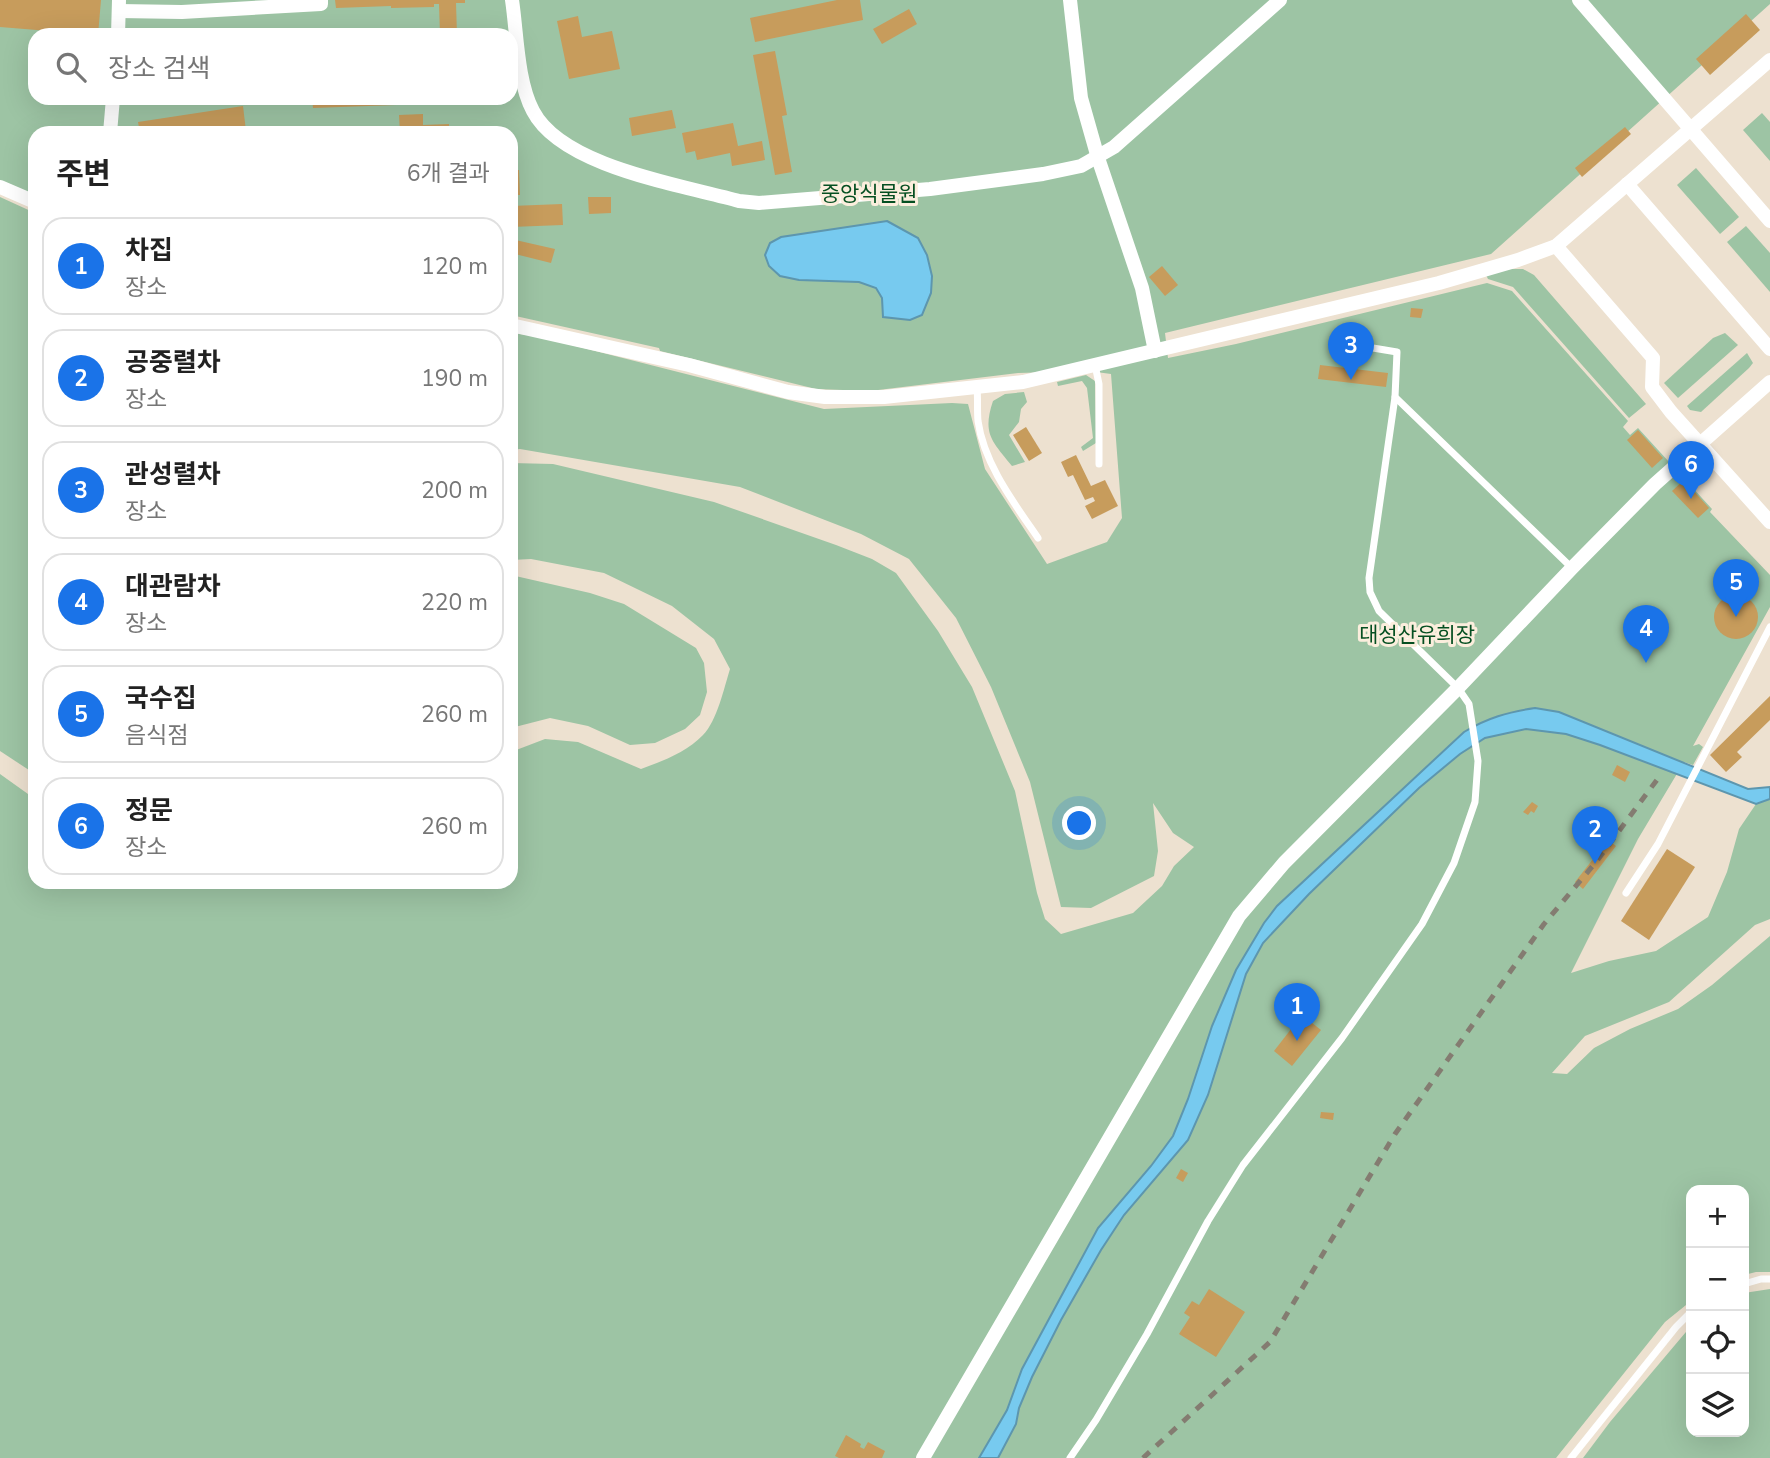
<!DOCTYPE html>
<html lang="ko">
<head>
<meta charset="utf-8">
<style>
	:root { --surface:#fff; --page:#f2f2f2; --text:#222; --muted:#767676; --line:#e0e0e0; --accent:#1a73e8 }
	body { margin:0; font-family:"Nunito Sans","Noto Sans KR",sans-serif; background:var(--page); color:var(--text) }
	.controls { position:absolute; right:21px; bottom:21px; display:grid; overflow:hidden; border-radius:14px; box-shadow:0 7px 28px #0002 }
	.controls button { width:63px; height:63px; display:grid; place-items:center; padding:0; border:0; border-bottom:2px solid var(--line); background:var(--surface); color:var(--text); font:35px sans-serif }
	.you { position:absolute; left:1080px; top:824px; width:24px; height:24px; margin:-18px; border:5px solid #fff; border-radius:50%; background:#1a73e8; box-shadow:0 0 0 10px #1a73e833 }
	.badge { display:grid; place-items:center; width:46px; height:46px; border-radius:50%; background:var(--accent); color:#fff; font-size:23px; font-weight:700 }
	.pin { position:absolute; translate:-50% -58px; filter:drop-shadow(0 2px 4px #0008) }
	.pin::after { content:''; position:absolute; top:37px; width:24px; height:21px; background:inherit; clip-path:polygon(0 0,100% 0,50% 100%) }
	.list { margin:0; padding:0; list-style:none }
	h2 { display:flex; justify-content:space-between; align-items:center; height:91px; margin:0; padding:0 28px; font-size:30px }
	h2 small { font-size:23px; font-weight:400; color:var(--muted) }
	.list li { display:grid; grid-template-columns:46px 1fr auto; gap:21px; align-items:center; box-sizing:border-box; height:98px; margin:0 14px 14px; padding:0 14px; border:2px solid var(--line); border-radius:21px }
	.list b { display:block; font-size:26px; white-space:nowrap }
	.list p { margin:0; font-size:23px; white-space:nowrap; color:var(--muted) }
	.list em { font-size:23px; font-style:normal; color:var(--muted) }
	.icon { flex:none; width:38px; height:38px; fill:none; stroke:currentColor; stroke-width:2; stroke-linecap:round; stroke-linejoin:round }
	.map { position:relative; flex:none; width:1770px; height:1458px; overflow:hidden }
	.search { position:absolute; background:var(--surface); box-shadow:0 7px 28px #0002; left:28px; top:28px; width:490px; height:77px; display:flex; align-items:center; gap:18px; box-sizing:border-box; padding:0 24px; border-radius:21px; color:var(--muted); font-size:26px }
	.panel { position:absolute; background:var(--surface); box-shadow:0 7px 28px #0002; left:28px; top:126px; width:490px; height:763px; border-radius:21px }
	.map>svg:first-child { display:block }
	.green { fill:#9dc4a4; fill-rule:evenodd }
	.water { fill:#77caef; stroke:#5d96ae; stroke-width:2 }
	.building { fill:#c79c5c }
	.lines { fill:none; stroke-linecap:round; stroke-linejoin:round }
	.lane { stroke:#fff; stroke-width:7 }
	.street { stroke:#fff; stroke-width:14 }
	.rail { stroke:#847c71; stroke-width:5; stroke-dasharray:9 9; stroke-linecap:butt }
	.labels { text-anchor:middle; stroke-width:6; stroke-linejoin:round; paint-order:stroke }
	.park-label { font-size:21px; fill:#054f21; stroke:#fbeedd }
</style>
</head>
<body>
<div class="map">
<svg width="1770" height="1458" viewBox="0 0 1770 1458">
	<rect width="100%" height="100%" fill="#ede1d0"/>
	<g class="green">
		<path d="M0,0h1770v4l-279,250 -326,79 3,25 68,-14 251,-61 25,8 116,130 -5,6 7,8 8,-7 74,81 -2,3 60,63v32l-77,139 6,-2 4,3 -10,18 -9,-3 -46,77 -67,134 38,-12 47,-10 52,-34 19,-45 12,-43 17,-25 14,-5v120l-15,6 -86,77 -84,34 -33,37 15,1 27,-26 36,-19 48,-20 34,-24 58,-49v336h-14l-12,3v-85h-53v111l-26,21 -109,136h-1556v-684l35,25v83h476v-130l34,-13 33,3 63,27c22,-8 46,-17 62,-34 14,-14 21,-47 27,-66l-16,-30 -42,-33 -68,-33 -73,-14 -20,1v-97l42,1 161,38 122,43 36,14 24,14 42,58 34,56 43,104 22,102 8,26 16,15 72,-21 29,-27 12,-20 20,-19 -21,-14 -20,-30 5,48 -4,25 -63,32 -30,-1 -31,-125 -39,-95 -35,-69 -47,-59 -48,-25 -121,-47 -220,-38 -9,1v-117l25,3 288,73 128,-6 16,1 17,65 62,95 60,-22 15,-24 -11,-144 -22,-3 -71,2 -148,18 -54,-2 -156,-38 -1,-3 -148,-33v-182h-476v63l-35,-16zM35,35h476v63h-476z"/>
		<polygon points="1762,113 1770,122 1770,161 1743,130"/>
		<polygon points="1696,168 1739,217 1720,234 1677,185"/>
		<polygon points="0,197 35,213 35,774 0,751"/>
		<polygon points="1746,226 1770,253 1770,292 1727,242"/>
		<polygon points="1510,269 1523,269 1534,275 1646,404 1629,418 1513,287 1488,279 1486,275"/>
		<polygon points="1725,333 1738,345 1678,398 1664,383 1713,338"/>
		<polygon points="1747,353 1753,363 1749,368 1701,412 1690,410 1687,406"/>
		<polygon points="1086,375 1095,381 1096,443 1083,451 1081,447 1093,438 1087,388 1082,381 1058,386 1057,382"/>
		<path d="M1024,392l3,10 -6,7 -2,13 -10,13 16,27 -13,4c-20,-25 -30,-32 -19,-65l12,-7z"/>
		<polygon points="511,575 590,593 624,604 696,648 704,663 707,692 700,715 685,729 655,743 630,745 588,726 550,718 511,728"/>
		<polygon points="1770,1289 1770,1458 1583,1458 1610,1422 1691,1326 1691,1432 1744,1432 1744,1293"/>
	</g>
	<g class="water">
		<polygon points="887,221 918,238 927,255 932,276 931,293 922,315 910,320 883,317 882,298 876,288 859,282 799,280 780,276 769,266 765,255 770,243 781,237"/>
		<path d="M1535,708l24,4 189,77 22,-2v12l-14,5 -156,-59 -34,-11 -40,-5 -41,9 -25,16 -41,34 -110,106 -46,49 -17,31 -38,121 -20,45 -64,75 -23,35 -40,70 -29,57 -13,31 -3,16 -18,34h-19l28,-48 15,-41 76,-141 53,-62 22,-30 15,-37 24,-73 24,-56 28,-47 13,-17 187,-174c23,-14 44,-20 71,-24z"/>
	</g>
	<g class="building">
		<polygon points="0,0 101,0 98,35 0,27"/>
		<polygon points="335,0 465,0 465,3 456,3 457,35 440,35 439,4 434,4 434,7 391,8 391,6 336,8"/>
		<polygon points="837,0 860,0 863,20 755,42 750,18"/>
		<polygon points="909,9 917,24 882,44 873,29"/>
		<polygon points="1746,14 1760,30 1710,75 1696,59"/>
		<polygon points="578,16 582,37 612,31 620,69 569,79 557,21"/>
		<polygon points="253,29 253,35 152,35 152,31"/>
		<polygon points="775,51 787,115 782,116 792,172 775,175 753,55"/>
		<polygon points="312,98 396,98 396,105 313,108"/>
		<polygon points="243,106 246,131 230,133 140,133 138,122"/>
		<polygon points="672,110 676,128 632,136 629,118"/>
		<polygon points="423,114 423,125 449,124 449,133 400,133 399,115"/>
		<polygon points="733,123 738,146 762,141 765,160 732,166 730,153 697,160 695,151 686,153 682,133"/>
		<polygon points="1625,127 1631,134 1582,177 1575,168"/>
		<polygon points="511,170 519,170 520,195 511,195"/>
		<polygon points="588,197 611,197 611,213 589,214"/>
		<polygon points="562,204 563,225 511,227 511,206"/>
		<polygon points="511,239 555,249 551,263 511,253"/>
		<polygon points="1162,266 1178,285 1165,296 1149,277"/>
		<polygon points="1411,308 1423,309 1421,318 1410,317"/>
		<polygon points="1320,365 1388,373 1386,387 1318,379"/>
		<polygon points="1026,427 1042,453 1029,461 1013,435"/>
		<polygon points="1638,430 1663,458 1652,468 1627,440"/>
		<polygon points="1076,455 1091,486 1105,480 1118,506 1092,519 1085,506 1095,501 1093,497 1085,500 1073,475 1068,477 1061,462"/>
		<polygon points="1684,480 1709,508 1698,518 1672,491"/>
		<circle cx="1736" cy="617" r="22"/>
		<polygon points="1770,696 1770,720 1737,752 1742,757 1726,772 1710,755"/>
		<polygon points="1617,765 1630,772 1625,782 1612,775"/>
		<polygon points="1532,802 1538,806 1534,813 1531,811 1528,815 1523,812"/>
		<polygon points="1608,840 1616,846 1583,889 1575,882"/>
		<polygon points="1667,849 1695,867 1649,940 1621,921"/>
		<polygon points="1302,1015 1321,1030 1292,1066 1274,1051"/>
		<polygon points="1321,1112 1334,1113 1333,1120 1320,1118"/>
		<polygon points="1181,1169 1188,1173 1183,1182 1176,1178"/>
		<polygon points="1209,1289 1245,1312 1216,1357 1179,1334 1190,1317 1184,1313 1192,1301 1199,1305"/>
		<polygon points="846,1435 861,1444 860,1447 864,1449 868,1442 885,1451 882,1458 839,1458 835,1456"/>
	</g>
	<g class="lines">
		<g class="lane">
			<polyline points="1349,344 1397,352 1395,397 1572,568"/>
			<polyline points="1095,365 1099,384 1099,464"/>
			<path d="M977,388c1,10 0,22 1,33 6,43 36,82 60,117"/>
			<polyline points="1626,893 1658,844 1770,627"/>
			<polyline points="1744,1284 1761,1279 1770,1279"/>
			<polyline points="1070,1458 1096,1420 1147,1334 1208,1221 1243,1165 1342,1038 1422,924 1454,863 1475,802 1478,761 1469,704 1458,688 1379,611 1370,592 1369,578 1395,397"/>
			<polyline points="1571,1458 1676,1327 1691,1312"/>
		</g>
		<g class="street">
			<path d="M512,0c5,33 5,81 21,111 29,56 149,74 206,90l20,2 171,-14 113,-15 38,-8 33,-19 166,-147"/>
			<polyline points="1070,0 1081,98 1098,158 1142,288 1155,351"/>
			<polyline points="1579,0 1770,221"/>
			<polyline points="119,11 182,12 321,4 321,0"/>
			<polyline points="118,35 119,0"/>
			<polyline points="110,133 113,98"/>
			<polyline points="1627,184 1770,349"/>
			<polyline points="0,187 35,202"/>
			<polyline points="1556,246 1653,358 1652,387 1671,412 1770,522"/>
			<polyline points="511,325 689,365 788,392 825,397 884,397 1023,382 1439,283 1518,260 1556,246 1770,60"/>
			<polyline points="923,1458 1239,916 1284,863 1458,688 1572,568 1655,484 1770,382"/>
		</g>
		<polyline class="rail" points="1143,1458 1270,1342 1395,1134 1544,924 1596,862 1662,773"/>
	</g>
	<g class="labels">
		<g class="park-label">
			<text x="869" y="201">중앙식물원</text>
			<text x="1417" y="642">대성산유희장</text>
		</g>
	</g>
</svg>
<div class="controls">
<button>+</button>
<button>−</button>
<button><svg class="icon" aria-label="locate" viewBox="0 0 24 24"><circle cx="12" cy="12" r="6"/><path d="M12 2v4M12 18v4M2 12h4M18 12h4"/></svg></button>
<button><svg class="icon" aria-label="layers" viewBox="0 0 24 24"><path d="M12 4l9 5-9 5-9-5zM3 14l9 5 9-5"/></svg></button>
</div>
<div class="you"></div>
<div class="pin badge" style="left:1297px;top:1041px">1</div>
<div class="pin badge" style="left:1595px;top:864px">2</div>
<div class="pin badge" style="left:1351px;top:380px">3</div>
<div class="pin badge" style="left:1646px;top:663px">4</div>
<div class="pin badge" style="left:1736px;top:617px">5</div>
<div class="pin badge" style="left:1691px;top:499px">6</div>
<div class="search"><svg class="icon" aria-label="search" viewBox="0 0 24 24"><circle cx="10" cy="10" r="6"/><path d="M15 15l6 6"/></svg>장소 검색</div>
<section class="panel">
<h2>주변<small>6개 결과</small></h2>
<ul class="list">
<li><span class="badge">1</span><div><b>차집</b><p>장소</p></div><em>120 m</em></li>
<li><span class="badge">2</span><div><b>공중렬차</b><p>장소</p></div><em>190 m</em></li>
<li><span class="badge">3</span><div><b>관성렬차</b><p>장소</p></div><em>200 m</em></li>
<li><span class="badge">4</span><div><b>대관람차</b><p>장소</p></div><em>220 m</em></li>
<li><span class="badge">5</span><div><b>국수집</b><p>음식점</p></div><em>260 m</em></li>
<li><span class="badge">6</span><div><b>정문</b><p>장소</p></div><em>260 m</em></li>
</ul>
</section>
</div>
</body>
</html>
